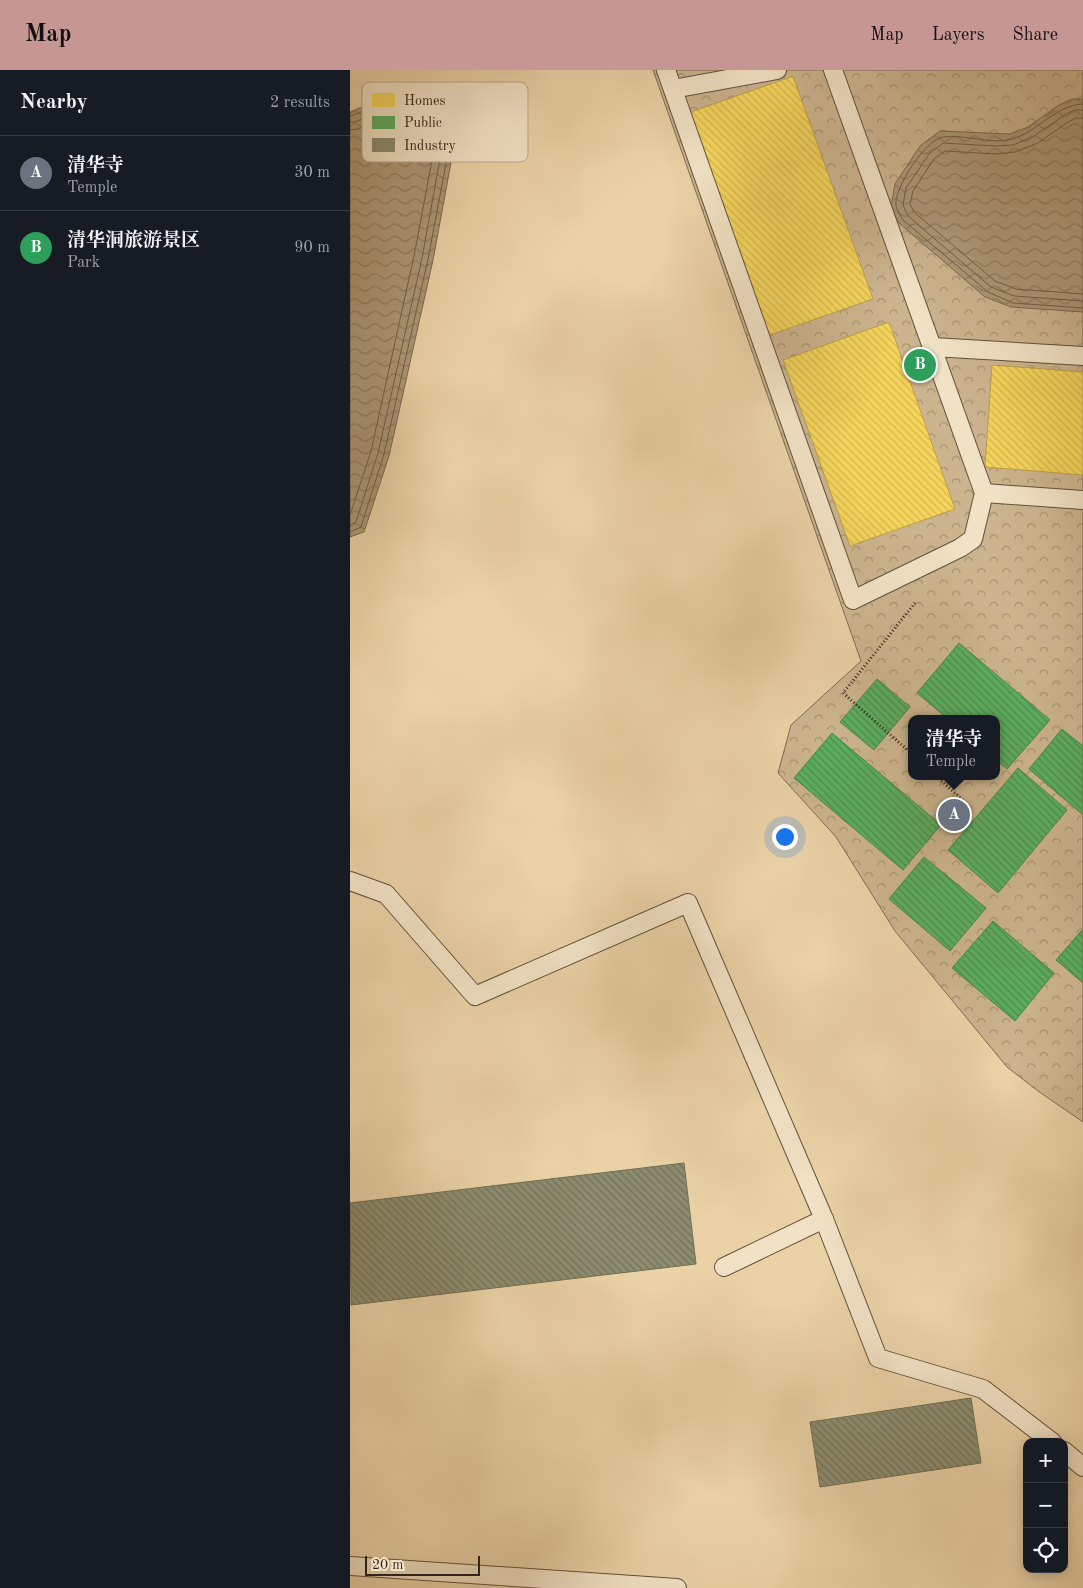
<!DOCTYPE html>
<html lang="en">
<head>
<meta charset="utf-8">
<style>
	:root { --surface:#171b24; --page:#242831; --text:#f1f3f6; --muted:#9ea1a6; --line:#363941; --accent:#c59692 }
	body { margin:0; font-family:"Old Standard TT","Noto Serif SC",serif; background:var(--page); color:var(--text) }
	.controls { position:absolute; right:15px; bottom:15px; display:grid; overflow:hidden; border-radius:10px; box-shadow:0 2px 12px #0003 }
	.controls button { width:45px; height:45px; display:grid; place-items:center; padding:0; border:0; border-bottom:1px solid var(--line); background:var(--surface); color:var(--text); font:25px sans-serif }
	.scale { position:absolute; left:15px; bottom:12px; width:115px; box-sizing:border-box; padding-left:5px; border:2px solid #352419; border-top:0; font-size:14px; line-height:18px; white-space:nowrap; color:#352419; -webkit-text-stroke:4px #f1e2c5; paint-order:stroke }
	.you { position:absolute; left:434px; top:766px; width:18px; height:18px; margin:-12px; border:4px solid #fff; border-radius:50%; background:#1a73e8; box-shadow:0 0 0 8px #1a73e833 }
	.badge { display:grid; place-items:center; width:32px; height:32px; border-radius:50%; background:var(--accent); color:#fff; font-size:16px; font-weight:700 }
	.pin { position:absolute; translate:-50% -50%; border:2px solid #fff; box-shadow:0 1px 5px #0006 }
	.popup { position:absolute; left:558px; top:645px; width:92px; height:65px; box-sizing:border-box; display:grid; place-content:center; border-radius:10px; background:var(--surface); filter:drop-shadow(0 1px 4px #0005); font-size:16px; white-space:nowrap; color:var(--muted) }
	.popup b { font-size:19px; color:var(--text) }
	.popup::after { content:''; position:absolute; left:50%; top:100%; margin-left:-10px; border:10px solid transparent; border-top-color:var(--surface) }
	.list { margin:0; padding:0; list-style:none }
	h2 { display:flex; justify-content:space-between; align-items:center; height:65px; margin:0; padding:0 20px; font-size:21px }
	h2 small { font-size:16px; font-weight:400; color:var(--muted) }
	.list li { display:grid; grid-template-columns:32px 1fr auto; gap:15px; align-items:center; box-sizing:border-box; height:75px; padding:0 20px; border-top:1px solid var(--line) }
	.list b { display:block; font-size:19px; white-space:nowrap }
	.list p { margin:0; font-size:16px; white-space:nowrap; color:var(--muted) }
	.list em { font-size:16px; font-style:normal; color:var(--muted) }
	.icon { flex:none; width:28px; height:28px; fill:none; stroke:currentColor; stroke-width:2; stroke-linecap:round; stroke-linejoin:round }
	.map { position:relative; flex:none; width:733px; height:1518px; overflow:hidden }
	header { display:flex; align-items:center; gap:30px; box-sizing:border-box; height:70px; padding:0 25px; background:var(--accent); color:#111 }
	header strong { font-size:24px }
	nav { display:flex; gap:28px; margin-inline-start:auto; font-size:18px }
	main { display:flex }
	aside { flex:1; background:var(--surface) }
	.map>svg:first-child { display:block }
	.forest { fill:url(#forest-crowns); stroke:#806c54; fill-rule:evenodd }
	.water { fill:url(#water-waves); stroke:#7c6951 }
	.homes { fill:url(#homes-back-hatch); stroke:#bca048 }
	.public { fill:url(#public-back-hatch); stroke:#4f854b }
	.industry { fill:url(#industry-back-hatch); stroke:#726d54 }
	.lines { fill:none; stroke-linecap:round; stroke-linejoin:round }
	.shore { stroke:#705e48; stroke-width:1 }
	.service-casing { stroke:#62503c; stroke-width:20 }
	.path { stroke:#352419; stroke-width:3; stroke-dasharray:1 2.5; stroke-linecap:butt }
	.service { stroke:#f1e2c5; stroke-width:18 }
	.key { fill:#f1e2c5; stroke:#b9a991; stroke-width:1 }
	.key-label { font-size:14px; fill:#352419 }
</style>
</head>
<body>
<header>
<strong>Map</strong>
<nav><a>Map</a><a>Layers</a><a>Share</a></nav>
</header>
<main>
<aside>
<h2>Nearby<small>2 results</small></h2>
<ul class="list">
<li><span class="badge" style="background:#6b7280">A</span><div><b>清华寺</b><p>Temple</p></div><em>30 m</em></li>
<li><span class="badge" style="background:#2e9e5b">B</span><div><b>清华洞旅游景区</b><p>Park</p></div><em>90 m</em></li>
</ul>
</aside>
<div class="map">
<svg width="733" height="1518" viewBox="0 0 733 1518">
	<defs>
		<pattern id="forest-crowns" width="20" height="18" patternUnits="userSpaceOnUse" patternTransform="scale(1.25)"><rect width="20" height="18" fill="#cbb48e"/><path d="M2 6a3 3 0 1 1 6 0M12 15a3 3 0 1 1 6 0" fill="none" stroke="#a69273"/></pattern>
		<pattern id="water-waves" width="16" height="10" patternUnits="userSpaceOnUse" patternTransform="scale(1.25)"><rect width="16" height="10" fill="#ac9776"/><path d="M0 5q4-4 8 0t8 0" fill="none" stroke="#8d7b60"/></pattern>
		<pattern id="homes-back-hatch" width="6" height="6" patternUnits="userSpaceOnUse" patternTransform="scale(1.25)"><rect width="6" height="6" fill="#f6d55c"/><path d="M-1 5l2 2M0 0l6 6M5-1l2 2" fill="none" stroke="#d4b74f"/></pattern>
		<pattern id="public-back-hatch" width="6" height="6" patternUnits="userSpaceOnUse" patternTransform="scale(1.25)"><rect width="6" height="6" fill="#5aae61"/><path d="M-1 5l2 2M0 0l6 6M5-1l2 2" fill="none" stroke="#4b8d4f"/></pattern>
		<pattern id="industry-back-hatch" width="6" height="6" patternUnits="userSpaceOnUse" patternTransform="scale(1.25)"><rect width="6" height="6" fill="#8c8c6e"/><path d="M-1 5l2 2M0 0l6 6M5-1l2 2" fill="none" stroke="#73725a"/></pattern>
	</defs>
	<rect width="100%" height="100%" fill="#ead2a6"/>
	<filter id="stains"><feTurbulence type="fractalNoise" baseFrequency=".004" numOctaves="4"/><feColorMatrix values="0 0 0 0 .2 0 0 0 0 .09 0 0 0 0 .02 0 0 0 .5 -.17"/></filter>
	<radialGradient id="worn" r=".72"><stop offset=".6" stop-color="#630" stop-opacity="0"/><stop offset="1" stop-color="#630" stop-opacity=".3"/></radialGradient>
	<path class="forest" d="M303,0h430v1052l-45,-31 -31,-24 -112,-136 -59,-94 -58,-64 13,-48 70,-64zM562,649h84v57h-84z"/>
	<g class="water">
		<polygon points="33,28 84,44 102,87 83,190 39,386 14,462 0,467 0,42"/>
		<polygon points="722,29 733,29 733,242 661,237 635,227 549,153 541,137 545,114 570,76 590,61 660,64 678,57 709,35"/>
	</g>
	<g class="homes">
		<polygon points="443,6 523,229 417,266 338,43"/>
		<polygon points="539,252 605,439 500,476 433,290"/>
		<polygon points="642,295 733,302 733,405 635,397"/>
	</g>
	<g class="public">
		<polygon points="609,573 700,650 657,699 646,690 646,649 598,649 567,623"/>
		<polygon points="527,609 560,637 524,680 490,652"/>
		<polygon points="712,659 733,676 733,745 679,699"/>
		<polygon points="482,663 591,755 553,800 444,708"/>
		<polygon points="668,698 717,740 648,823 598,780"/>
		<polygon points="574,787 636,838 600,881 539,829"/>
		<polygon points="643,851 704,903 665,951 602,898"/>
		<polygon points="733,859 733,913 706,890"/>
	</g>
	<g class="industry">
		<polygon points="334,1093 346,1194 1,1235 0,1133"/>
		<polygon points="621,1328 631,1393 470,1417 460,1352"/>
	</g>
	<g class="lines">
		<g class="shore">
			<path d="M733,34c-28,1 -45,28 -71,35 -22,6 -47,-5 -69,-2 -17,2 -50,52 -47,69 1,5 5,10 7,14l85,72 25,11 70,5"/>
			<polyline points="733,40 724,40 715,45 684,66 663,75 645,76 593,73 579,84 556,118 553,135 558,146 641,217 664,226 733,231"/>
			<polyline points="0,46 34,34 79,48 97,88 78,189 34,384 11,457 0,462"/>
			<polyline points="733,48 726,48 718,52 688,73 665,82 645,84 595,81 584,89 563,121 560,134 564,142 645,211 666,219 733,224"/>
			<polyline points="0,52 5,52 34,40 74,53 90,89 72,188 28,383 6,452 0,455"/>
			<polyline points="0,60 8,59 34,48 69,59 82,90 64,186 21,381 0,445"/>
		</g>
		<defs>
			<g id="service">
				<polyline points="316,0 503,530 610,478 623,469 634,423 483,0"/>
				<polyline points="323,19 427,0"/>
				<polyline points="583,277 733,286"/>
				<polyline points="634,423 733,430"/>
				<polyline points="0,811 36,824 125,926 338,833 474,1149 528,1288 633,1319 702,1372"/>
				<polyline points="374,1197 474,1149"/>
				<polyline points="714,1381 733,1397"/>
				<polyline points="0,1496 327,1518"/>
			</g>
		</defs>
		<use href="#service" class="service-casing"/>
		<g class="path">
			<polyline points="562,684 493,623 565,533"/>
			<polyline points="586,706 616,733"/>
		</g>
		<use href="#service" class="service"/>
	</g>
	<rect x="12" y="12" width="166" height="80" rx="8" class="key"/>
	<rect x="22" y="23" width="23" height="14" fill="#f6d55c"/>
	<rect x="22" y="46" width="23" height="13" fill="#5aae61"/>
	<rect x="22" y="68" width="23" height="14" fill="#8c8c6e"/>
	<g class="key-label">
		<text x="54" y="35">Homes</text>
		<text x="54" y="57">Public</text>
		<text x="54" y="80">Industry</text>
	</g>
	<rect width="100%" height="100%" filter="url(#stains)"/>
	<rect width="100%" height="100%" fill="url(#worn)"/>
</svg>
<div class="controls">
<button>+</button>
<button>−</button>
<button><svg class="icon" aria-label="locate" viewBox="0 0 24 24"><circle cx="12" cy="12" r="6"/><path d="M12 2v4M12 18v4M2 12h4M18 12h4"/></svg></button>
</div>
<div class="scale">20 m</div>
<div class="you"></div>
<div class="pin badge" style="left:604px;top:745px;background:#6b7280">A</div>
<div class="popup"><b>清华寺</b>Temple</div>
<div class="pin badge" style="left:570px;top:295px;background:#2e9e5b">B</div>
</div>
</main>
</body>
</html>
